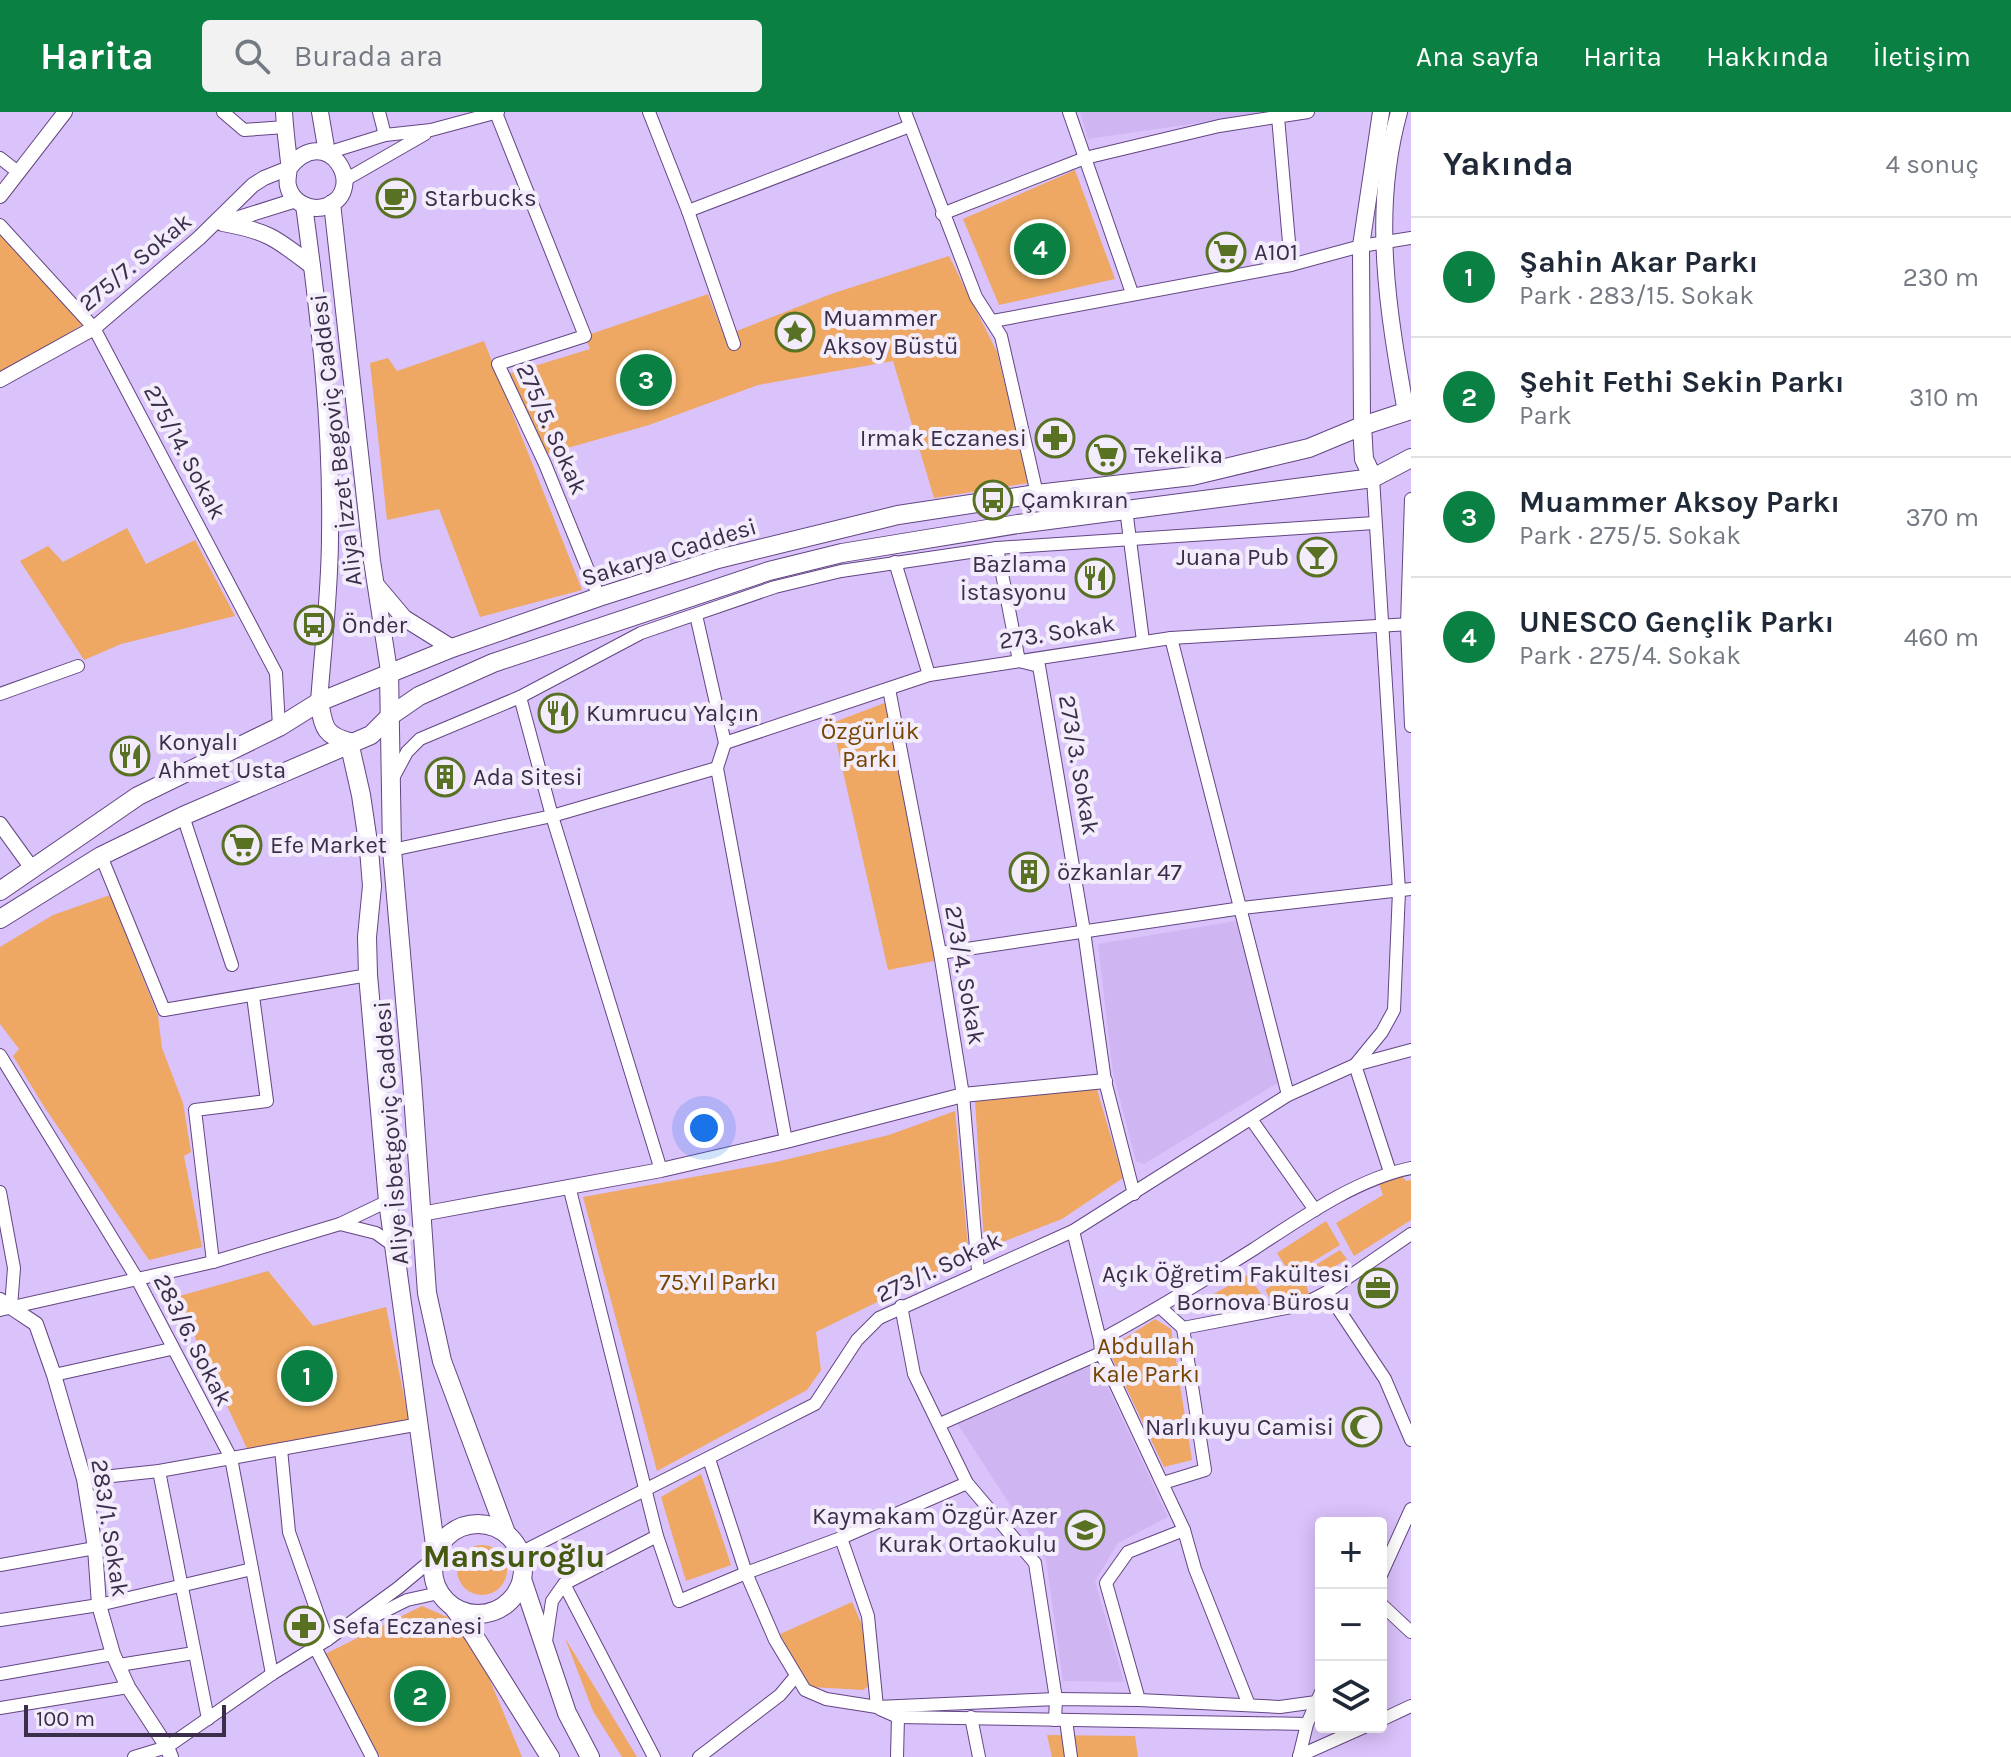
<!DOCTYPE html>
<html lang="tr">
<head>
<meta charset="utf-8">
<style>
	:root { --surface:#fff; --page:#f2f2f3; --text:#1f2937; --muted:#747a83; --line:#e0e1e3; --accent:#0b8043 }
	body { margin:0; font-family:Karla,sans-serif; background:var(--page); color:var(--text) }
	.controls { position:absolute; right:24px; bottom:24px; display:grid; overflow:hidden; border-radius:8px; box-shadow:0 4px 20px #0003 }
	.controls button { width:72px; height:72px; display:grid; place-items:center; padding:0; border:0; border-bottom:2px solid var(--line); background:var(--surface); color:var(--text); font:40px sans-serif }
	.scale { position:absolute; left:24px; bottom:20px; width:202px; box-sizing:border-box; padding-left:8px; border:4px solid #3b2e4a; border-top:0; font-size:22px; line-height:28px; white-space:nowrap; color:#3b2e4a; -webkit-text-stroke:6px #f2ecfb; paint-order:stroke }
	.you { position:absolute; left:704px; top:1016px; width:28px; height:28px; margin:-20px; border:6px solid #fff; border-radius:50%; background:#1a73e8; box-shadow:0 0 0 12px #1a73e833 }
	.badge { display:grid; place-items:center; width:52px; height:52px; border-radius:50%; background:var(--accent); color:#fff; font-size:26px; font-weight:700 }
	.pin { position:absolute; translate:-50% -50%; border:4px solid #fff; box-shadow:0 2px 8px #0006 }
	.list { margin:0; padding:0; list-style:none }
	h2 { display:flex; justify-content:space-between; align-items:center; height:104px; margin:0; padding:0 32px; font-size:34px }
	h2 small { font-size:26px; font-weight:400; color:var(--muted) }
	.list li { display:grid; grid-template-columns:52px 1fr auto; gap:24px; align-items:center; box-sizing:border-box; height:120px; padding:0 32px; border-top:2px solid var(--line) }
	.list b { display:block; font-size:30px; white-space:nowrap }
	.list p { margin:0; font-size:26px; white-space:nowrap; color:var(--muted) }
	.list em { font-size:26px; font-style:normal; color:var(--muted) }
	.icon { flex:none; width:44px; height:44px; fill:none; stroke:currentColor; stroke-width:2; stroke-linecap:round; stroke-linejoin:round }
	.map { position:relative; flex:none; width:1411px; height:1645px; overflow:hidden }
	header { display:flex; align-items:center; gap:48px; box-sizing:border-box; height:112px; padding:0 40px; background:var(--accent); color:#fff }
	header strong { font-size:38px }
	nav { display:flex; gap:44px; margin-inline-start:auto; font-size:28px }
	.search { width:560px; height:72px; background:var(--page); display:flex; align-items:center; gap:20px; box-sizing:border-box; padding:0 28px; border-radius:8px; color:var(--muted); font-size:30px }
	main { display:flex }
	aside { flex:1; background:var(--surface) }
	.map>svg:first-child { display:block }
	.built { fill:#d0b5f3 }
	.green { fill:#eea863 }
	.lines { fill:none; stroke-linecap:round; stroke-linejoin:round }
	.minor-casing { stroke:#634683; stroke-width:14 }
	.tertiary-casing { stroke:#634683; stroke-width:16 }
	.secondary-casing { stroke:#634683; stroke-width:18 }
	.primary-casing { stroke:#634683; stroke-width:20 }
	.minor { stroke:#fff; stroke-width:12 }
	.tertiary { stroke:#fff; stroke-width:14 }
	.secondary { stroke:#fff; stroke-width:16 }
	.primary { stroke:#fff; stroke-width:18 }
	.labels { text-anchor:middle; stroke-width:8; stroke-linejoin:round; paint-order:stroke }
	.poi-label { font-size:24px; fill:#3b2e4a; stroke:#f2ecfb; text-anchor:start }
	.street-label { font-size:24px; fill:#3b2e4a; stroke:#f2ecfb }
	.park-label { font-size:24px; fill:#774502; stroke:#f2ecfb }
	.district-label { font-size:32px; font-weight:bold; fill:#455a10; stroke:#f2ecfb }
</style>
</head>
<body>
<header>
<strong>Harita</strong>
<div class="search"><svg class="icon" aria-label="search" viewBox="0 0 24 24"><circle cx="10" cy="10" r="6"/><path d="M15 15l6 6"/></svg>Burada ara</div>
<nav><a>Ana sayfa</a><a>Harita</a><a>Hakkında</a><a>İletişim</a></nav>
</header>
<main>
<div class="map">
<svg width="1411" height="1645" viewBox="0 0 1411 1645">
	<rect width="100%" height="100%" fill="#dac2fa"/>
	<g class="built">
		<polygon points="1080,0 1266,0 1266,1 1088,27"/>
		<polygon points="1236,809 1279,970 1144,1052 1136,1049 1113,961 1098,832"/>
		<polygon points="1095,1248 1168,1405 1118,1431 1095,1469 1124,1570 1063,1569 1046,1448 957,1311"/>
	</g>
	<g class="green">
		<polygon points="1075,58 1115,167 999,193 963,107"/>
		<polygon points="0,109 90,208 0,264"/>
		<polygon points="949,144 997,240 1029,371 934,386 893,249 758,273 649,313 546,342 505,263 590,237 585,224 708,182 724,224 831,182"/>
		<polygon points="484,229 582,478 480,505 439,397 387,408 370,251 388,246 397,259"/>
		<polygon points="127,416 146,452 195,428 235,504 121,532 84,548 20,449 48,434 63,450"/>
		<polygon points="895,587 939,848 888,858 832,611"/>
		<polygon points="110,783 158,904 162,936 183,991 191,1040 184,1044 202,1135 149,1148 45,996 13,944 19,937 0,912 0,835 53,803"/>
		<polygon points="1096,974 1123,1066 1062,1107 992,1134 984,1131 975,988"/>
		<polygon points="955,999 969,1145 816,1220 821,1258 807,1278 657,1359 583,1085 776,1050 889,1023"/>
		<polygon points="1396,1057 1406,1069 1411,1068 1411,1108 1354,1144 1336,1111 1383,1083 1377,1067"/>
		<polygon points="1326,1109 1340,1133 1291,1163 1277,1141"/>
		<polygon points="1340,1138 1347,1147 1306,1172 1309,1182 1272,1190 1265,1178 1285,1165 1293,1167"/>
		<polygon points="268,1159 313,1214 386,1195 410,1314 250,1343 176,1185"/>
		<polygon points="1248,1163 1261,1182 1238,1185 1221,1194 1192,1194"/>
		<polygon points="1155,1207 1171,1217 1192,1348 1164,1355 1112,1246 1113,1234"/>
		<polygon points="701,1362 731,1453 686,1469 661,1385"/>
		<circle cx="482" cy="1458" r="25"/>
		<polygon points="852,1490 862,1513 870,1573 863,1578 811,1575 801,1562 780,1522"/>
		<polygon points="422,1494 447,1505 479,1542 522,1645 380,1645 319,1545"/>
		<polygon points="565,1526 637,1645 622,1645 593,1599"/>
		<polygon points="1047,1623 1135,1624 1138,1645 1052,1645"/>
	</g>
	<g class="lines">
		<defs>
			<g id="minor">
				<polyline points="223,0 244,18 285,15"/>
				<polyline points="379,0 385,23"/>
				<polyline points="649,0 688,99 734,232"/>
				<polyline points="905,0 976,185 1001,224 1037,382"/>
				<polyline points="1069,0 1132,181"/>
				<polyline points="496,1 585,224 498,252 545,352 599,485"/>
				<polyline points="1278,5 1291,153"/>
				<polyline points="327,41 385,23 431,18 498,0"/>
				<polyline points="0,46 18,60"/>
				<polyline points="345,68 425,22"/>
				<polyline points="688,99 910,14"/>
				<polyline points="942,102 1085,46 1219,14 1308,0"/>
				<polyline points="0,113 94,216 276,561 279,615"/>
				<polyline points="993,209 1291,153 1361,134 1411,126"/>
				<polyline points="1373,366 1399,779 1394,898 1382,920 1355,953 1390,1060"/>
				<polyline points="1411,387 1407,513 1411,614"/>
				<polyline points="1126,397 1143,529"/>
				<polyline points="997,436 1019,549 1039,554 1084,819 1105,969 1134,1082"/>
				<polyline points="895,450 929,563"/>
				<polyline points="696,503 725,631 717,656 786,1029"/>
				<polyline points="1171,526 1288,983"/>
				<polyline points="889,577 940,841 963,983 978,1159"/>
				<polyline points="0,582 78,554"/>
				<polyline points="520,585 552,704 661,1058"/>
				<polyline points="725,631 929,563 1171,526 1411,512"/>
				<polyline points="392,668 407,640 420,627 520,585 641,521 775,475 841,459 997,436 1374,411"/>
				<polyline points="183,704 232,853"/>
				<polyline points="392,738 552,704 717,656"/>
				<polyline points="101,744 164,898 368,863"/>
				<polyline points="940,841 1242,796 1411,777"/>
				<polyline points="0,943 136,1165 231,1346 272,1562"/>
				<polyline points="1251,1007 1315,1098"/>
				<polyline points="569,1074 657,1424 679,1489 746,1461 841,1426 967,1371"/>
				<polyline points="0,1080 14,1156 11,1195"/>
				<polyline points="340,1112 376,1121 394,1134"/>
				<polyline points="1073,1119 1100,1228"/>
				<polyline points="213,1150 195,998 267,989 253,884"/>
				<polyline points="1327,1180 1411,1122"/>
				<polyline points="901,1194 914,1262 967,1371 1035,1451 1056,1587 1055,1608"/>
				<polyline points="1161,1196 1183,1216 1302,1193 1327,1180 1385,1267 1411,1328"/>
				<polyline points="0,1198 213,1150 340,1112 388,1089"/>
				<polyline points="1101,1241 1184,1418 1128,1440 1106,1471 1139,1588"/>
				<polyline points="54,1263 171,1237"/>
				<path d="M940,1312l161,-71 -1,-13c53,-28 103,-59 154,-91 46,-30 102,-70 157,-81"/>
				<polyline points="281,1337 289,1420 327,1528"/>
				<polyline points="709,1347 746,1461 775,1528 805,1578 826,1587 877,1595 1056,1587 1139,1588 1280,1595 1316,1590"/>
				<polyline points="159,1359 208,1607"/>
				<polyline points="84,1367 159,1359 420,1312"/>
				<polyline points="1163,1371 1205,1358 1183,1216"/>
				<polyline points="1184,1418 1195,1457 1249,1593"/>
				<polyline points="841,1426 868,1504 877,1595"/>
				<polyline points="520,1441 815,1292 857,1228 879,1206 1073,1119 1288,983 1355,953 1411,938"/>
				<polyline points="0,1453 95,1436"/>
				<polyline points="1381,1463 1411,1397"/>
				<polyline points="564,1472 654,1645"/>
				<polyline points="1381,1492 1411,1520"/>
				<polyline points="0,1508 99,1493 252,1457"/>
				<polyline points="359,1512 407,1488 439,1481"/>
				<polyline points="546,1529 552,1489 564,1472 657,1424"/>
				<polyline points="315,1535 372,1645"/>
				<polyline points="119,1553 194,1541"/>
				<polyline points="0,1562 113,1542"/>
				<polyline points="0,1596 128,1575"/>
				<polyline points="880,1597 898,1605 1307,1612"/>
				<polyline points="971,1605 979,1645"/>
				<polyline points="1066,1608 1071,1645"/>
				<polyline points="1381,1608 1411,1594"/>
				<polyline points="1299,1644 1364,1615"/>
				<polyline points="134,1645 167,1635 272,1562 327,1528 398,1476 434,1446"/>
				<polyline points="699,1645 780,1583 795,1565"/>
				<polyline points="897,1645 898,1605"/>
				<polyline points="1299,1645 1307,1612 1321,1580"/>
			</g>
			<g id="tertiary">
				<polyline points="0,84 65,0"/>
				<polyline points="223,111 296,88"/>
				<polyline points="0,268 94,216 199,126 253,73 264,66 289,56"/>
				<polyline points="0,712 31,755"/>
				<polyline points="421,1102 661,1058 786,1029 963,983 1105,969"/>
				<polyline points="0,1188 36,1212 54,1263 84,1367 95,1436 99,1493 113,1542 128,1575 167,1635 171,1645"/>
			</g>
			<g id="secondary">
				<path d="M284,0c1,17 3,33 5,50 1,8 -3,16 -1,24 4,17 23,26 39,20 42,-17 0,-86 -38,-38"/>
				<polyline points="320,0 327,41"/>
				<path d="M1399,0c-28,100 -11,200 7,300"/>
				<polyline points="332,91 372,449 389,559"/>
				<path d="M304,93c15,110 28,220 26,331 0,55 -7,111 -11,166"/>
				<path d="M223,111c45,8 54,16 89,43"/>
				<polyline points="1362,314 1361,134 1381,0"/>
				<polyline points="377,474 404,506 452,536"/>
			</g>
			<g id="primary">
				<polyline points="1362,314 1364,347 1373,366"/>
				<polyline points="389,559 392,738 412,968 427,1181 442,1249 506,1421"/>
				<path d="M319,590c5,24 4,33 30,40"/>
				<polyline points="349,630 361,683 369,737 372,774 367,825 368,863 388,1089 436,1440"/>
				<polyline points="0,779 138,684 279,615 319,590 452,536 599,485 718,447 898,403 1037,382 1192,364 1309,336 1362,314 1411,298"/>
				<polyline points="0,807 101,744 183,704 371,623 390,604 419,584 493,551 769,459 842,441 1018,412 1373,366 1411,346"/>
				<circle cx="478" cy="1457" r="45"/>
				<polyline points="522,1467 567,1601 590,1645"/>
				<polyline points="453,1495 473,1522 550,1645"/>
			</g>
		</defs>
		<use href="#minor" class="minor-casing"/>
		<use href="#tertiary" class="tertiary-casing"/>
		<use href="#secondary" class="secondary-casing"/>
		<use href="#primary" class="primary-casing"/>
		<use href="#minor" class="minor"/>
		<use href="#tertiary" class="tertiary"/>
		<use href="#secondary" class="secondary"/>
		<use href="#primary" class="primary"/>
	</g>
	<defs>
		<symbol id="cafe-ring" viewBox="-11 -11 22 22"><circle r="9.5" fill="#f2ecfb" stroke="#597122" stroke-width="1.5"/><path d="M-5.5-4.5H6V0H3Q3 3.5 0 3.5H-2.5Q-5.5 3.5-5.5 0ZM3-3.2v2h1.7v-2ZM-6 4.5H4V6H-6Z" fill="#597122"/></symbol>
		<symbol id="supermarket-ring" viewBox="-11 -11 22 22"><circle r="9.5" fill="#f2ecfb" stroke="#597122" stroke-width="1.5"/><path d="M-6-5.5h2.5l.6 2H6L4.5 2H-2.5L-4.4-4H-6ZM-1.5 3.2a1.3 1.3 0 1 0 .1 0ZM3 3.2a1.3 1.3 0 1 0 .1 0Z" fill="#597122"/></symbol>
		<symbol id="sight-ring" viewBox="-11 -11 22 22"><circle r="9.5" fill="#f2ecfb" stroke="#597122" stroke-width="1.5"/><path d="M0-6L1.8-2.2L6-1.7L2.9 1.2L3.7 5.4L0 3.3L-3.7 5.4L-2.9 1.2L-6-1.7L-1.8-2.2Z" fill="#597122"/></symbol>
		<symbol id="pharmacy-ring" viewBox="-11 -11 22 22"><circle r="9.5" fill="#f2ecfb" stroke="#597122" stroke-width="1.5"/><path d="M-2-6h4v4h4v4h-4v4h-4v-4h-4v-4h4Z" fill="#597122"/></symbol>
		<symbol id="bus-ring" viewBox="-11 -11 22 22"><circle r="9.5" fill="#f2ecfb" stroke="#597122" stroke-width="1.5"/><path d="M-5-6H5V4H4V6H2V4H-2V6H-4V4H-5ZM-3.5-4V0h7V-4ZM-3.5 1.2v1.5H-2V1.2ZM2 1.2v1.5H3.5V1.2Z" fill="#597122"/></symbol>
		<symbol id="bar-ring" viewBox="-11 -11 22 22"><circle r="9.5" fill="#f2ecfb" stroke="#597122" stroke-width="1.5"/><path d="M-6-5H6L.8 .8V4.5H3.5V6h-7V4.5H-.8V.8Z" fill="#597122"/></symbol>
		<symbol id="restaurant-ring" viewBox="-11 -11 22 22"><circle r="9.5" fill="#f2ecfb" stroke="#597122" stroke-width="1.5"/><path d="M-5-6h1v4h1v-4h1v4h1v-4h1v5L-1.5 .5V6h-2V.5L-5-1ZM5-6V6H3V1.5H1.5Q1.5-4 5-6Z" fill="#597122"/></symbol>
		<symbol id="building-ring" viewBox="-11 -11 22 22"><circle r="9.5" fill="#f2ecfb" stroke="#597122" stroke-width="1.5"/><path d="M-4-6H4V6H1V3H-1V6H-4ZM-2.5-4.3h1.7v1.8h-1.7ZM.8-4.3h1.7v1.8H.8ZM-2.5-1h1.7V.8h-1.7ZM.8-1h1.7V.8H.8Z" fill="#597122"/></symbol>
		<symbol id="office-ring" viewBox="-11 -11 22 22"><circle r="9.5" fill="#f2ecfb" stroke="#597122" stroke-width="1.5"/><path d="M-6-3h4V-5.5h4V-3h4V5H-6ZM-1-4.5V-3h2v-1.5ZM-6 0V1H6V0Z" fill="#597122"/></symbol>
		<symbol id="mosque-ring" viewBox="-11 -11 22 22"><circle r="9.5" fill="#f2ecfb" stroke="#597122" stroke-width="1.5"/><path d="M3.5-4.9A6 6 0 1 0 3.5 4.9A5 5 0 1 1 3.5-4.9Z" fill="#597122"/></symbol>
		<symbol id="school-ring" viewBox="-11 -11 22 22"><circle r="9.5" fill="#f2ecfb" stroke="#597122" stroke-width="1.5"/><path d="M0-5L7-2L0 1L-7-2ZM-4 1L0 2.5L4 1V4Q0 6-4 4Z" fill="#597122"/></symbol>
	</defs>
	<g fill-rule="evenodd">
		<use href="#cafe-ring" x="374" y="64" width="44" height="44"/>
		<use href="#supermarket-ring" x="1204" y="118" width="44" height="44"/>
		<use href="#sight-ring" x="773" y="198" width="44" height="44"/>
		<use href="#pharmacy-ring" x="1033" y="304" width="44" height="44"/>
		<use href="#supermarket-ring" x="1084" y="321" width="44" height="44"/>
		<use href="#bus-ring" x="971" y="366" width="44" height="44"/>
		<use href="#bar-ring" x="1295" y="423" width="44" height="44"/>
		<use href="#restaurant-ring" x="1073" y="444" width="44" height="44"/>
		<use href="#bus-ring" x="292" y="491" width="44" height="44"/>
		<use href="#restaurant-ring" x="536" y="579" width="44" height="44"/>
		<use href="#restaurant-ring" x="108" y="622" width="44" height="44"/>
		<use href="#building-ring" x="423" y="643" width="44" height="44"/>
		<use href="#supermarket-ring" x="220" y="711" width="44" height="44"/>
		<use href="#building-ring" x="1007" y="738" width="44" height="44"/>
		<use href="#office-ring" x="1356" y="1154" width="44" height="44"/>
		<use href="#mosque-ring" x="1340" y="1293" width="44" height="44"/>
		<use href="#school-ring" x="1063" y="1396" width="44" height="44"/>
		<use href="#pharmacy-ring" x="282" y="1492" width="44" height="44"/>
	</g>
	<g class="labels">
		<g class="poi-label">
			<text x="424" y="94">Starbucks</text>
			<text x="1254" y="148">A101</text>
			<text x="823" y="214">Muammer<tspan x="823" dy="28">Aksoy Büstü</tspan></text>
			<text x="1027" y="334" text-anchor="end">Irmak Eczanesi</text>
			<text x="1134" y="351">Tekelika</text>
			<text x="1021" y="396">Çamkıran</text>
			<text x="1289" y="453" text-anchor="end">Juana Pub</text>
			<text x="1067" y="460" text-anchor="end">Bazlama<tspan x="1067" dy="28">İstasyonu</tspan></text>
			<text x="342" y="521">Önder</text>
			<text x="586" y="609">Kumrucu Yalçın</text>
			<text x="158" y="638">Konyalı<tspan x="158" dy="28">Ahmet Usta</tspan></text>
			<text x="473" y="673">Ada Sitesi</text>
			<text x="270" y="741">Efe Market</text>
			<text x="1057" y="768">özkanlar 47</text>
			<text x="1350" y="1170" text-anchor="end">Açık Öğretim Fakültesi<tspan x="1350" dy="28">Bornova Bürosu</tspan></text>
			<text x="1334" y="1323" text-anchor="end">Narlıkuyu Camisi</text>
			<text x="1057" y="1412" text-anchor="end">Kaymakam Özgür Azer<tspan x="1057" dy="28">Kurak Ortaokulu</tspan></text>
			<text x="332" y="1522">Sefa Eczanesi</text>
		</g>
		<g class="street-label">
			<text transform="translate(135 150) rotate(-40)" y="8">275/7. Sokak</text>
			<text transform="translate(552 317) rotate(66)" y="8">275/5. Sokak</text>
			<text transform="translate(336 328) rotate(-97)" y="8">Aliya İzzet Begoviç Caddesi</text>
			<text transform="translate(185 340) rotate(62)" y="8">275/14. Sokak</text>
			<text transform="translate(669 440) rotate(-17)" y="8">Sakarya Caddesi</text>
			<text transform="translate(1057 520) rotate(-9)" y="8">273. Sokak</text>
			<text transform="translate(1079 653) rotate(80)" y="8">273/3. Sokak</text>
			<text transform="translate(965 863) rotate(80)" y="8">273/4. Sokak</text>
			<text transform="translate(391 1021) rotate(-94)" y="8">Aliye İsbetgoviç Caddesi</text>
			<text transform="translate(939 1155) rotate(-25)" y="8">273/1. Sokak</text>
			<text transform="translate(193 1228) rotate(63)" y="8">283/6. Sokak</text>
			<text transform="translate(110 1416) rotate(81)" y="8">283/1. Sokak</text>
		</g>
		<g class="park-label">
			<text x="870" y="627">Özgürlük<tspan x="870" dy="28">Parkı</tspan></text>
			<text x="718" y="1178">75.Yıl Parkı</text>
			<text x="1146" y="1242">Abdullah<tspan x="1146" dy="28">Kale Parkı</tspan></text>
		</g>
		<g class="district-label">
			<text x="514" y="1455">Mansuroğlu</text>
		</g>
	</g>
</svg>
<div class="controls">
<button>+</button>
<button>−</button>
<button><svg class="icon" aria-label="layers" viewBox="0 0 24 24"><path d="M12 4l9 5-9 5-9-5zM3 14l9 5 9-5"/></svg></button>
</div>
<div class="scale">100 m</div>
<div class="you"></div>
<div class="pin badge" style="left:307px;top:1264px">1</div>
<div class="pin badge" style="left:420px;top:1584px">2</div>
<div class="pin badge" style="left:646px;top:268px">3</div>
<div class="pin badge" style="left:1040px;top:137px">4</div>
</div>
<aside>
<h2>Yakında<small>4 sonuç</small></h2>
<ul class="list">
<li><span class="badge">1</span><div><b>Şahin Akar Parkı</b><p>Park · 283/15. Sokak</p></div><em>230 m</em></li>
<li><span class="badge">2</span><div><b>Şehit Fethi Sekin Parkı</b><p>Park</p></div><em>310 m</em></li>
<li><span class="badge">3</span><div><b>Muammer Aksoy Parkı</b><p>Park · 275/5. Sokak</p></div><em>370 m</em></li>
<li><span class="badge">4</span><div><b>UNESCO Gençlik Parkı</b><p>Park · 275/4. Sokak</p></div><em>460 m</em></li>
</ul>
</aside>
</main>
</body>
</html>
